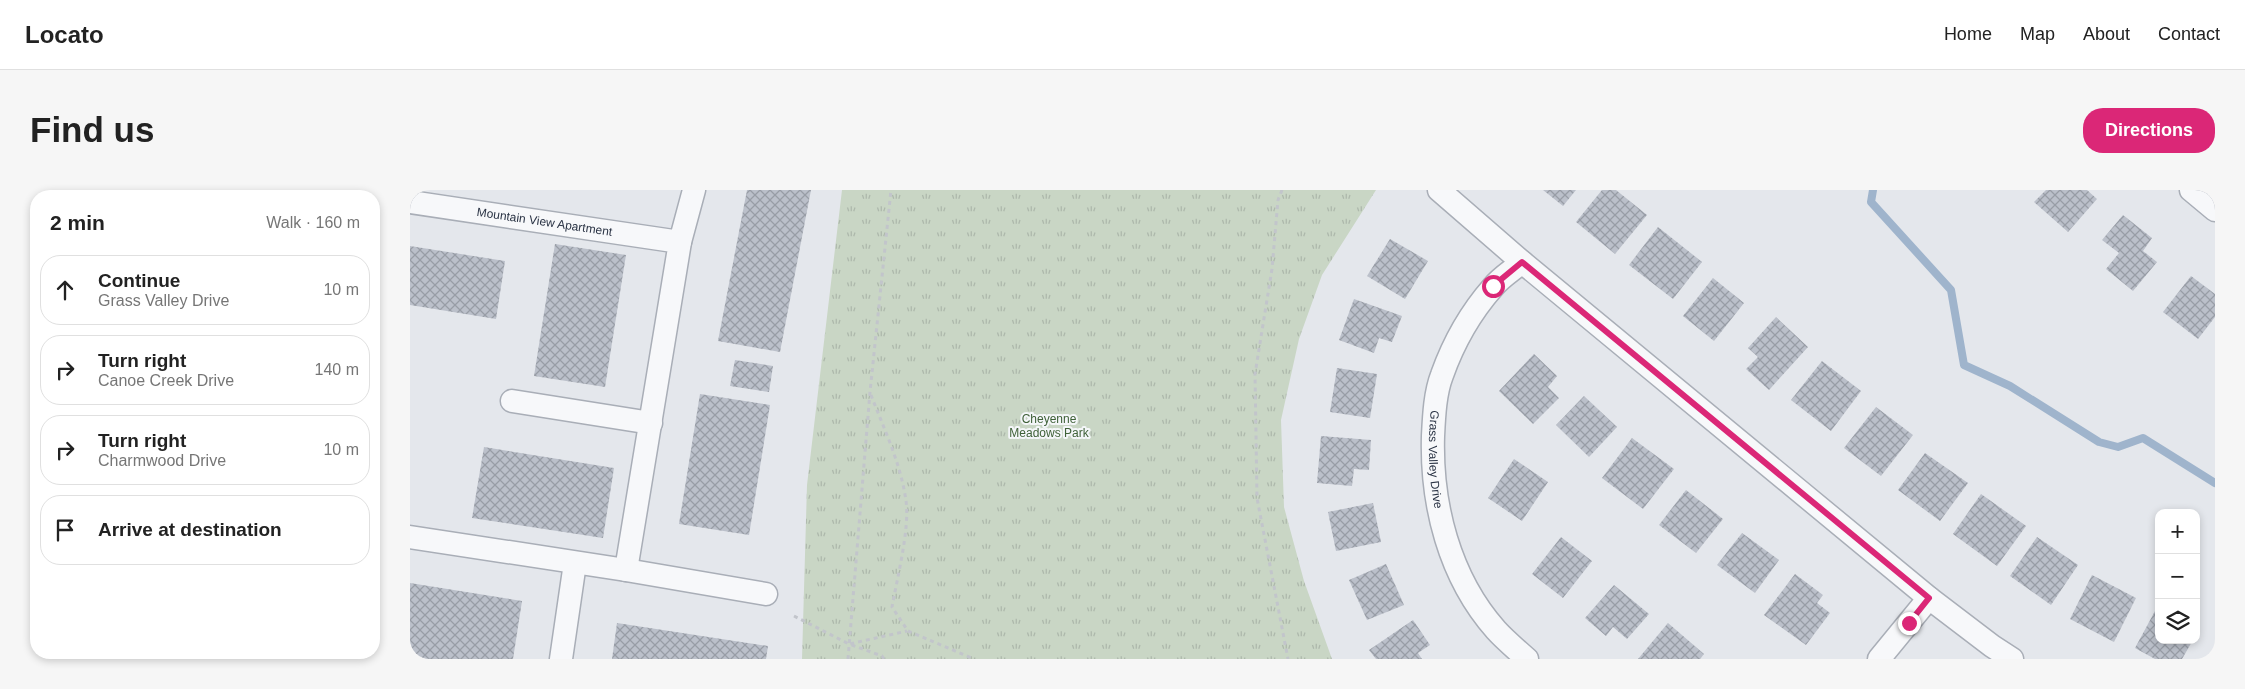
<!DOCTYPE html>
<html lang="en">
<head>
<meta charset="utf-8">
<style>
	:root { --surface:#fff; --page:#f6f6f6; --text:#222; --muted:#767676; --line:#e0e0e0; --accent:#db2777 }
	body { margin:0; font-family:Helvetica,sans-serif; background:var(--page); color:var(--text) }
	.controls { position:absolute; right:15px; bottom:15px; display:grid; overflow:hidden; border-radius:10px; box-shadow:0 2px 8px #0003 }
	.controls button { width:45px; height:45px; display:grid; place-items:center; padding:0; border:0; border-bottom:1px solid var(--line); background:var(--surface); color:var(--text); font:25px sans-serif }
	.stop { position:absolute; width:15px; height:15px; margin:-11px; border:4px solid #db2777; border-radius:50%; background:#fff }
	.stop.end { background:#db2777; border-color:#fff; box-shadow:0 1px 5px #0008 }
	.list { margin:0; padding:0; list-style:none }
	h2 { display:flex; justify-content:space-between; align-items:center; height:65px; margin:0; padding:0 20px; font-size:21px }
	h2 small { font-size:16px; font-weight:400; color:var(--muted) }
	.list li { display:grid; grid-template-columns:32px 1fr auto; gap:15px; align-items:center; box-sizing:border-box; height:70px; margin:0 10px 10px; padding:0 10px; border:1px solid var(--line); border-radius:20px }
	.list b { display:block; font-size:19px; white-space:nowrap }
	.list p { margin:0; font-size:16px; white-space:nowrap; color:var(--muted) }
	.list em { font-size:16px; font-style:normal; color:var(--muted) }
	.icon { flex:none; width:28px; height:28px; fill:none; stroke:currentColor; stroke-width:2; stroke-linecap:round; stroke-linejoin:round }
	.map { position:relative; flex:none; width:1805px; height:469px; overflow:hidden; border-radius:20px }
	header { display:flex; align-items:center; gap:30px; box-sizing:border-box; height:70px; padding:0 25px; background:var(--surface); border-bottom:1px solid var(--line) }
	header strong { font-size:24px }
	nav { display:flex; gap:28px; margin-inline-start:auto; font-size:18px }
	.intro { display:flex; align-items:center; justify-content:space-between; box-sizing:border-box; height:120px; padding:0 30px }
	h1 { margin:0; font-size:35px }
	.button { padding:12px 22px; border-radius:20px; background:var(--accent); color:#fff; font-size:18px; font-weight:700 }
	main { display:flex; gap:30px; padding:0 30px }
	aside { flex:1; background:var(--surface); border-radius:20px; box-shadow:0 2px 8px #0003 }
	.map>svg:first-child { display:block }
	.park { fill:url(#park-tufts) }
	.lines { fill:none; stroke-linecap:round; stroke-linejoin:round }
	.stream { stroke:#9fb4cc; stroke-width:8 }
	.building { fill:url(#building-cross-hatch) }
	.minor-casing { stroke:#a9aeb7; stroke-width:25 }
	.path { stroke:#c2c5cb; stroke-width:3; stroke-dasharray:4 4; stroke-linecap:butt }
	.minor { stroke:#f7f8fa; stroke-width:22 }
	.route { stroke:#db2777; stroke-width:6 }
	.labels { text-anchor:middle; stroke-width:4; stroke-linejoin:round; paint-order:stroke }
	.street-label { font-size:12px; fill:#2b3445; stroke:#f4f6f9 }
	.park-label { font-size:12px; fill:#3f6138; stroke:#f4f6f9 }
</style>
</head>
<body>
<header>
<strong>Locato</strong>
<nav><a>Home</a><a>Map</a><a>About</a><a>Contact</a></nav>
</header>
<div class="intro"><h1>Find us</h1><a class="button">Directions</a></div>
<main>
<aside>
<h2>2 min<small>Walk · 160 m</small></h2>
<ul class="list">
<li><svg class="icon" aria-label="ahead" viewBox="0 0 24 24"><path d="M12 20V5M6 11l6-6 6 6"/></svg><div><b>Continue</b><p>Grass Valley Drive</p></div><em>10 m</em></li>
<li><svg class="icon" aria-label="right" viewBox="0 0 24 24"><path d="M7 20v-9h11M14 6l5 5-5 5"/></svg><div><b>Turn right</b><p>Canoe Creek Drive</p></div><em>140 m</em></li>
<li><svg class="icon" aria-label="right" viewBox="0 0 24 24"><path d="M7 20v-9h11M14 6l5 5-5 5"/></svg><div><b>Turn right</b><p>Charmwood Drive</p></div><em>10 m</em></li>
<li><svg class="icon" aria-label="arrive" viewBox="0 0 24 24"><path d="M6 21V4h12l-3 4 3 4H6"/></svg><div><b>Arrive at destination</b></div></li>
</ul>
</aside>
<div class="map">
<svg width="1805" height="469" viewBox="0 0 1805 469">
	<defs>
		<pattern id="park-tufts" width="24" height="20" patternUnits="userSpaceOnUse" patternTransform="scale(1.25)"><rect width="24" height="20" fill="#c9d6c5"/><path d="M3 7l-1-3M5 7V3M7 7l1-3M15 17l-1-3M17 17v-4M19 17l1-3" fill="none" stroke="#adb8ab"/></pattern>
		<pattern id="building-cross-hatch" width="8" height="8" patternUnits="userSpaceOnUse" patternTransform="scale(1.25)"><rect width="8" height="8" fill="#bbc0ca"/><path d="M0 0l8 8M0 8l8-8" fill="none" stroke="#989da6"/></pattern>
	</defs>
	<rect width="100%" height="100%" fill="#e4e7ec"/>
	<polygon class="park" points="432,0 966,0 912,85 889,149 871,230 874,317 894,391 922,469 392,469 397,295"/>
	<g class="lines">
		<polyline class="stream" points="1463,0 1461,12 1541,100 1554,175 1600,196 1689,252 1708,257 1733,248 1805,293"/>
	</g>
	<g class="building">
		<polygon points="337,0 401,0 370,162 308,151"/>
		<polygon points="1133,0 1166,0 1153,16"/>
		<polygon points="1192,0 1206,0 1237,25 1205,64 1166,32"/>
		<polygon points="1636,0 1677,0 1687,9 1658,42 1624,12"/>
		<polygon points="1713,25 1742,48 1733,61 1747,72 1723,101 1696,79 1709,63 1692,50"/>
		<polygon points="1248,37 1292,72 1263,109 1219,75"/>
		<polygon points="980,49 1018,71 995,109 957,86"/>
		<polygon points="145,54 216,65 195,197 124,186"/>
		<polygon points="0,56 95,71 86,129 0,115"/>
		<polygon points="1781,86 1805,104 1805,127 1788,149 1753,122"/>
		<polygon points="1303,88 1334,113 1304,151 1273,126"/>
		<polygon points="944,109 992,126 982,152 969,148 964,163 929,150"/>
		<polygon points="1366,127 1398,157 1359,200 1336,179 1348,167 1338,158"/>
		<polygon points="1124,164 1147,186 1138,197 1149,208 1123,234 1089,201"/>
		<polygon points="325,170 363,176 359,202 320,196"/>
		<polygon points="1412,171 1451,201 1421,241 1381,210"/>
		<polygon points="927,178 967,184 960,228 920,222"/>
		<polygon points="290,204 360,215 339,345 269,334"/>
		<polygon points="1174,206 1207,237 1179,267 1146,235"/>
		<polygon points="1466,217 1503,245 1471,286 1434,258"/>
		<polygon points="911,246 961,250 959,280 944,279 942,296 907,293"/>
		<polygon points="1222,248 1264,279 1233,319 1192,288"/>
		<polygon points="74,257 204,278 193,348 62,328"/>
		<polygon points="1515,263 1558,293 1530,331 1488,300"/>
		<polygon points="1104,269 1138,292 1112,331 1078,308"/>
		<polygon points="1276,300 1313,329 1286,363 1249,335"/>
		<polygon points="1571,304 1616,336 1587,376 1543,344"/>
		<polygon points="963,313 971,352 926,361 918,322"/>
		<polygon points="1332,343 1369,370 1345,403 1307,375"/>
		<polygon points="1151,347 1182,371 1153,408 1122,384"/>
		<polygon points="1627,347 1668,375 1641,415 1600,386"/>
		<polygon points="976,374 994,415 957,430 939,390"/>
		<polygon points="1385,384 1413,405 1407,413 1420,423 1396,455 1354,425"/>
		<polygon points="1682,385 1726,408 1704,452 1660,429"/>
		<polygon points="0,393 112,411 103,469 14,469 0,467"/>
		<polygon points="1204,395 1239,424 1217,449 1203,437 1196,446 1175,428"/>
		<polygon points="1745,421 1749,423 1749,450 1783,450 1772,469 1745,469 1725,458"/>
		<polygon points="1003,430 1020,455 1008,463 1012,469 966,469 959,460"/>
		<polygon points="207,433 358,456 356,469 202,469"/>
		<polygon points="1258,433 1294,464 1290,469 1228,469"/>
		<polygon points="1805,457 1805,469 1799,469"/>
	</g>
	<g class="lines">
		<defs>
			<g id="minor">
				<polyline points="1029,0 1112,72 1519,408 1582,456 1602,469"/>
				<polyline points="1781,0 1805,20"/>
				<path id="s1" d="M0,12l270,40 -54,328 -216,-33"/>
				<polyline points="270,52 284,0"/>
				<path id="s2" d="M1112,72c-9,8 -21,15 -29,25 -22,25 -40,57 -51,88 -7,18 -8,41 -9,61 -2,68 16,141 63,194 9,10 21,20 31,29"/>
				<polyline points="102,211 241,233"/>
				<polyline points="216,380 356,404"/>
				<polyline points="151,469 165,373"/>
				<polyline points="1469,469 1519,408"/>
			</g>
		</defs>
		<use href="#minor" class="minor-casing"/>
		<g class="path">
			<polyline points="872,0 868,10 862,79 845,184 847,308 878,469"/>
			<path d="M461,205c13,34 30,69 35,106 4,27 -9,78 -14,106l16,24 66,28"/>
			<polyline points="384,426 439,454"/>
			<polyline points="438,469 460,202 481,0"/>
			<polyline points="474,469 472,466 439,454 497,441"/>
		</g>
		<use href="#minor" class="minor"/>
	</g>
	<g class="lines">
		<polyline class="route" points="1083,96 1112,72 1519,408 1499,433"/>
	</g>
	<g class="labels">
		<g class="street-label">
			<text dy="4" stroke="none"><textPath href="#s1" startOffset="136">Mountain View Apartment</textPath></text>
			<text dy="4" stroke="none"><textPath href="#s2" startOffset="226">Grass Valley Drive</textPath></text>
		</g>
		<g class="park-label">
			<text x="639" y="233">Cheyenne<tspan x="639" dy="14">Meadows Park</tspan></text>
		</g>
	</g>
</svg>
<div class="controls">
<button>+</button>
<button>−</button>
<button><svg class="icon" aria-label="layers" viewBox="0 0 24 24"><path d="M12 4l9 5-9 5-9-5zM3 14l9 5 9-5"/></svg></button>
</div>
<div class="stop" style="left:1083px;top:96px"></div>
<div class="stop end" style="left:1499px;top:433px"></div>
</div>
</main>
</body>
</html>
